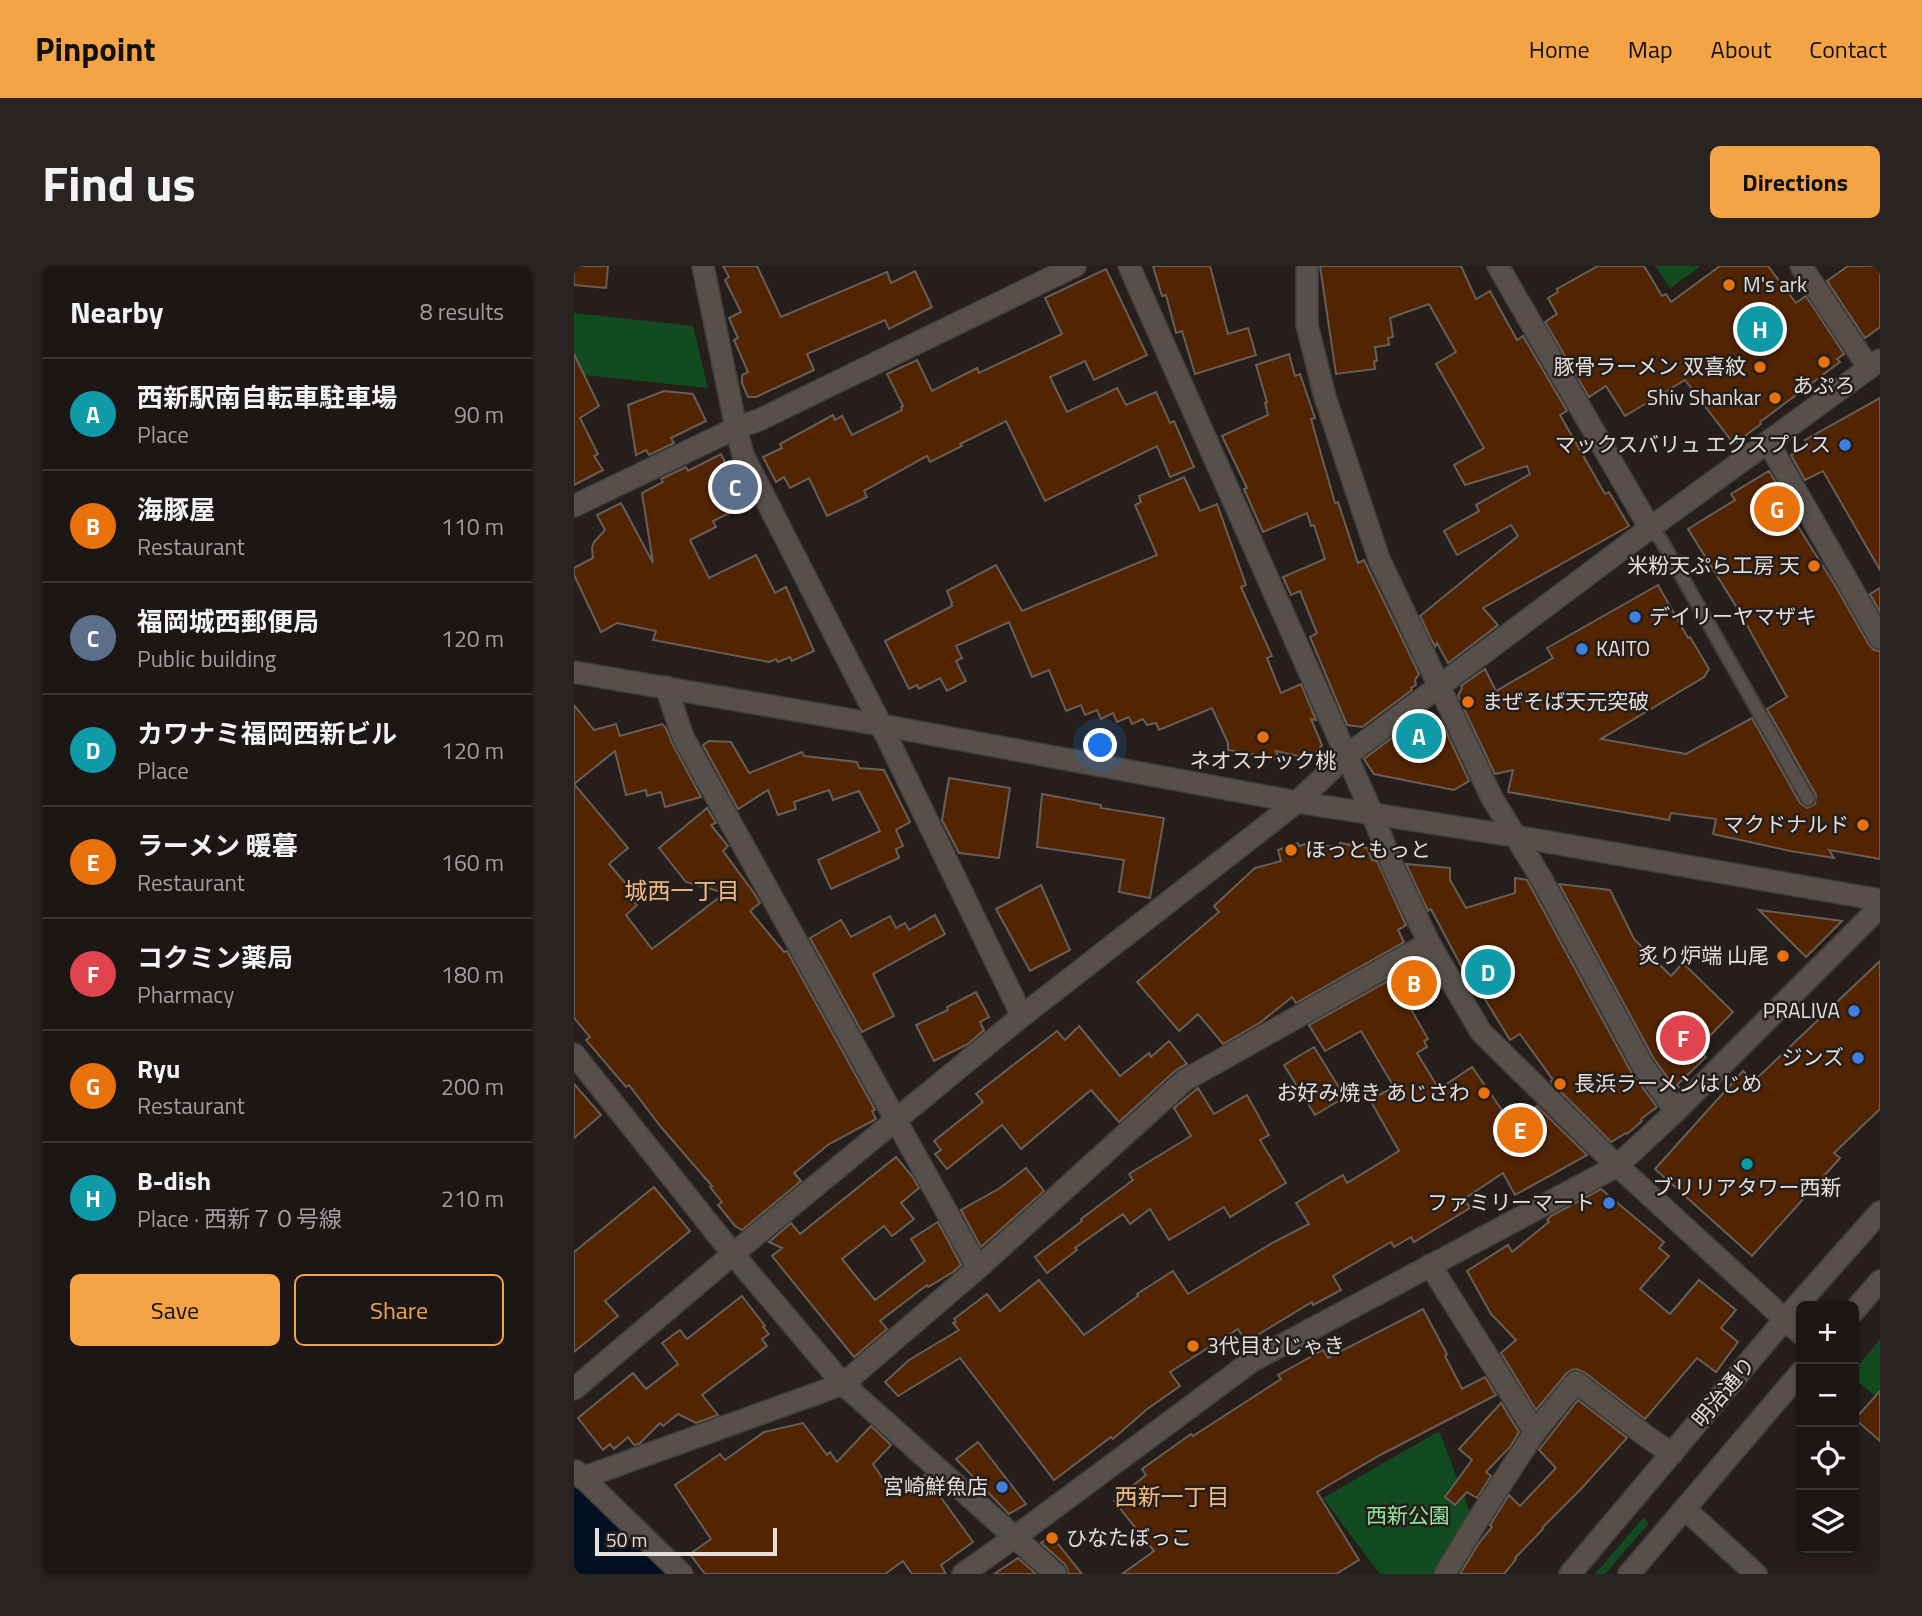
<!DOCTYPE html>
<html lang="en">
<head>
<meta charset="utf-8">
<style>
	:root { --surface:#1c1614; --page:#292322; --text:#f1f3f6; --muted:#a09fa0; --line:#3a3534; --accent:#f4a345 }
	body { margin:0; font-family:"Titillium Web","Noto Sans JP",sans-serif; background:var(--page); color:var(--text) }
	.controls { position:absolute; right:21px; bottom:21px; display:grid; overflow:hidden; border-radius:10px; box-shadow:0 2px 5px #0004 }
	.controls button { width:63px; height:63px; display:grid; place-items:center; padding:0; border:0; border-bottom:2px solid var(--line); background:var(--surface); color:var(--text); font:35px sans-serif }
	.scale { position:absolute; left:21px; bottom:18px; width:182px; box-sizing:border-box; padding-left:7px; border:4px solid #e4dfdc; border-top:0; font-size:19px; line-height:24px; white-space:nowrap; color:#e4dfdc; -webkit-text-stroke:5px #251e1a; paint-order:stroke }
	.you { position:absolute; left:527px; top:480px; width:24px; height:24px; margin:-18px; border:5px solid #fff; border-radius:50%; background:#1a73e8; box-shadow:0 0 0 10px #1a73e833 }
	.badge { display:grid; place-items:center; width:46px; height:46px; border-radius:50%; background:var(--accent); color:#fff; font-size:23px; font-weight:700 }
	.pin { position:absolute; translate:-50% -50%; border:4px solid #fff; box-shadow:0 2px 7px #0006 }
	.list { margin:0; padding:0; list-style:none }
	h2 { display:flex; justify-content:space-between; align-items:center; height:91px; margin:0; padding:0 28px; font-size:30px }
	h2 small { font-size:23px; font-weight:400; color:var(--muted) }
	.list li { display:grid; grid-template-columns:46px 1fr auto; gap:21px; align-items:center; box-sizing:border-box; height:112px; padding:0 28px; border-top:2px solid var(--line) }
	.list b { display:block; font-size:26px; white-space:nowrap }
	.list p { margin:0; font-size:23px; white-space:nowrap; color:var(--muted) }
	.list em { font-size:23px; font-style:normal; color:var(--muted) }
	.actions { display:flex; gap:14px; padding:21px 28px }
	.actions a { flex:1; padding:16px 0; border:2px solid var(--accent); border-radius:10px; text-align:center; font-size:24px; color:var(--accent) }
	.actions .main { background:var(--accent); color:#111 }
	.icon { flex:none; width:38px; height:38px; fill:none; stroke:currentColor; stroke-width:2; stroke-linecap:round; stroke-linejoin:round }
	.map { position:relative; flex:none; width:1306px; height:1308px; overflow:hidden; border-radius:10px }
	header { display:flex; align-items:center; gap:42px; box-sizing:border-box; height:98px; padding:0 35px; background:var(--accent); color:#111 }
	header strong { font-size:33px }
	nav { display:flex; gap:38px; margin-inline-start:auto; font-size:24px }
	.intro { display:flex; align-items:center; justify-content:space-between; box-sizing:border-box; height:168px; padding:0 42px }
	h1 { margin:0; font-size:49px }
	.button { padding:18px 32px; border-radius:10px; background:var(--accent); color:#111; font-size:24px; font-weight:700 }
	main { display:flex; gap:42px; padding:0 42px }
	aside { flex:1; background:var(--surface); border-radius:10px; box-shadow:0 2px 5px #0004 }
	.map>svg:first-child { display:block }
	.green { fill:#124b20 }
	.water { fill:#021122 }
	.building { fill:#522400; stroke:#665e59; stroke-width:2 }
	.lines { fill:none; stroke-linecap:round; stroke-linejoin:round }
	.service-casing { stroke:#413c39; stroke-width:16 }
	.minor-casing { stroke:#413c39; stroke-width:24 }
	.tertiary-casing { stroke:#413c39; stroke-width:24 }
	.service { stroke:#564f4a; stroke-width:12 }
	.minor { stroke:#564f4a; stroke-width:21 }
	.tertiary { stroke:#564f4a; stroke-width:21 }
	.food-dot { fill:#e8710a; stroke:#251e1a; stroke-width:2.5 }
	.shop-dot { fill:#3f7fe0; stroke:#251e1a; stroke-width:2.5 }
	.culture-dot { fill:#0f9aa8; stroke:#251e1a; stroke-width:2.5 }
	.labels { text-anchor:middle; stroke-width:5; stroke-linejoin:round; paint-order:stroke }
	.poi-label { font-size:21px; fill:#e4dfdc; stroke:#251e1a; text-anchor:end }
	.street-label { font-size:21px; fill:#e4dfdc; stroke:#251e1a }
	.park-label { font-size:21px; fill:#8fe79b; stroke:#251e1a }
	.neighbourhood-label { font-size:23px; fill:#f4bb80; stroke:#251e1a }
</style>
</head>
<body>
<header>
<strong>Pinpoint</strong>
<nav><a>Home</a><a>Map</a><a>About</a><a>Contact</a></nav>
</header>
<div class="intro"><h1>Find us</h1><a class="button">Directions</a></div>
<main>
<aside>
<h2>Nearby<small>8 results</small></h2>
<ul class="list">
<li><span class="badge" style="background:#0f9aa8">A</span><div><b>西新駅南自転車駐車場</b><p>Place</p></div><em>90 m</em></li>
<li><span class="badge" style="background:#e8710a">B</span><div><b>海豚屋</b><p>Restaurant</p></div><em>110 m</em></li>
<li><span class="badge" style="background:#5c6f8a">C</span><div><b>福岡城西郵便局</b><p>Public building</p></div><em>120 m</em></li>
<li><span class="badge" style="background:#0f9aa8">D</span><div><b>カワナミ福岡西新ビル</b><p>Place</p></div><em>120 m</em></li>
<li><span class="badge" style="background:#e8710a">E</span><div><b>ラーメン 暖暮</b><p>Restaurant</p></div><em>160 m</em></li>
<li><span class="badge" style="background:#e0444e">F</span><div><b>コクミン薬局</b><p>Pharmacy</p></div><em>180 m</em></li>
<li><span class="badge" style="background:#e8710a">G</span><div><b>Ryu</b><p>Restaurant</p></div><em>200 m</em></li>
<li><span class="badge" style="background:#0f9aa8">H</span><div><b>B-dish</b><p>Place · 西新７０号線</p></div><em>210 m</em></li>
</ul>
<div class="actions"><a class="main">Save</a><a>Share</a></div>
</aside>
<div class="map">
<svg width="1306" height="1308" viewBox="0 0 1306 1308">
	<rect width="100%" height="100%" fill="#251e1a"/>
	<g class="green">
		<polygon points="1081,0 1127,0 1096,22"/>
		<polygon points="0,47 119,60 134,122 0,108"/>
		<polygon points="1306,1073 1306,1134 1280,1112 1280,1105"/>
		<polygon points="865,1165 899,1254 867,1308 806,1308 749,1232"/>
		<polygon points="1069,1252 1075,1257 1031,1308 1021,1308"/>
	</g>
	<polygon class="water" points="0,1219 94,1308 0,1308"/>
	<g class="building">
		<polygon points="0,0 34,0 32,22 0,19"/>
		<polygon points="149,0 183,0 207,51 313,6 317,17 341,5 358,41 315,63 311,54 233,88 240,104 182,131 174,131 168,117 168,109 174,106 160,74 164,72 155,52 167,46 151,14 155,11"/>
		<polygon points="579,0 636,0 654,68 674,62 682,89 621,108 608,65 602,67 592,29 588,30"/>
		<polygon points="746,0 887,0 902,33 916,25 943,74 949,70 993,145 986,149 1031,228 1035,226 1055,260 909,342 924,359 874,397 863,377 861,381 846,350 944,270 937,259 883,289 870,265 905,245 902,239 956,208 953,200 891,219 880,199 910,182 862,98 882,86 855,38 816,52 819,71 814,72 815,79 801,81 803,95 800,95 801,103 762,108"/>
		<polygon points="1024,0 1070,0 1088,30 1092,28 1097,36 1146,0 1194,0 1222,37 1232,30 1270,88 1263,93 1266,96 1186,156 1187,158 1160,178 1111,114 1051,150 1032,120 1015,131 971,56 983,48 974,32 984,26 983,23"/>
		<polygon points="1274,0 1306,0 1306,61 1291,72 1253,15"/>
		<polygon points="532,3 573,89 520,114 511,95 476,111 493,146 543,122 552,139 582,126 596,157 600,155 620,201 596,211 583,180 471,235 432,155 386,178 388,180 356,196 353,190 290,225 293,231 253,250 235,212 216,222 210,211 202,216 189,191 208,182 206,178 259,149 261,154 268,150 278,169 328,144 327,141 329,140 313,108 343,94 358,125 403,102 405,107 488,68 471,32"/>
		<polygon points="0,88 25,140 6,152 24,188 20,190 29,204 0,219"/>
		<polygon points="715,88 721,110 726,108 741,152 737,153 761,237 764,236 784,297 790,294 845,408 841,414 842,419 837,422 838,424 788,461 773,459 736,371 743,367 726,325 717,329 709,311 751,293 740,259 737,260 733,247 689,266 670,223 673,222 648,170 694,149 691,137 693,136 682,99"/>
		<polygon points="90,125 119,128 132,155 97,172 100,177 75,189 72,184 62,189 54,139"/>
		<polygon points="1306,132 1306,304 1249,205 1231,214 1217,189 1235,180 1231,174"/>
		<polygon points="147,188 172,239 139,255 142,261 116,274 135,312 182,289 201,327 212,321 240,385 218,395 216,391 204,396 202,393 195,396 79,374 82,365 43,357 27,366 0,309 0,302 19,292 18,282 20,276 31,264 23,249 47,237 79,297 68,227 89,216 87,213 112,201 114,205"/>
		<polygon points="1195,205 1207,225 1203,227 1262,321 1295,379 1300,384 1306,385 1306,593 1255,584 1260,592 1216,585 1139,568 1142,553 1097,547 1095,554 934,526 939,504 921,508 884,430 888,422 887,420 911,403 922,425 979,392 973,382 1084,319 1114,372 1116,371 1135,403 1130,411 1027,473 1112,488 1178,452 1226,537 1233,542 1241,538 1242,529 1193,443 1213,431 1165,345 1114,263 1161,234 1157,228"/>
		<polygon points="610,211 626,245 643,238 672,319 667,321 698,390 693,392 707,427 727,418 742,454 737,453 748,479 737,493 702,485 705,493 654,484 654,477 638,442 585,464 582,457 573,459 569,453 558,458 555,451 543,456 539,447 527,453 523,444 511,449 507,439 492,445 475,404 458,411 435,356 382,380 388,392 382,395 392,415 373,425 366,412 345,423 343,419 335,423 311,375 378,340 377,338 378,337 373,325 422,299 448,345 583,289 561,239 567,236 565,230"/>
		<polygon points="1306,322 1306,346 1296,328"/>
		<polygon points="0,439 20,464 42,458 46,470 88,458 92,462 98,477 127,531 91,541 87,526 73,530 72,524 52,529 41,485 0,518 54,582 35,598 65,633 61,637 63,639 52,649 78,683 151,627 112,616 85,582 133,542 142,557 137,559 154,580 149,585 180,627 186,637 176,645 210,686 213,685 301,844 298,845 302,853 255,878 220,907 227,915 168,964 161,960 144,939 148,936 136,921 138,920 87,861 55,819 52,821 12,774 16,771 0,752"/>
		<polygon points="852,446 867,468 870,461 895,515 880,524 800,508 790,493"/>
		<polygon points="135,475 157,476 175,507 228,486 230,490 283,496 285,502 310,504 336,556 322,564 329,580 322,583 325,592 257,623 244,594 306,565 285,525 259,534 255,524 220,536 222,543 204,549 194,524 164,543 129,479"/>
		<polygon points="375,512 436,522 425,592 385,587 368,554"/>
		<polygon points="468,528 527,539 527,542 590,552 576,632 545,626 550,594 463,581"/>
		<polygon points="724,577 725,580 731,578 765,581 766,577 793,582 798,594 803,595 832,659 824,664 830,676 722,737 718,731 687,756 649,778 624,748 605,765 563,716 645,646 640,640 681,602 707,595 704,584"/>
		<polygon points="832,598 876,602 876,614 892,642 941,627 941,612 953,614 1057,806 1083,841 1067,853 1068,855 1053,868 1052,867 1037,876 979,818 977,815 979,814 946,768 936,774 906,725 902,728 857,643 854,645"/>
		<polygon points="985,618 1036,624 1060,673 1097,710 1109,697 1159,746 1123,783 1132,791 1103,819 1105,821 1102,823 1080,793"/>
		<polygon points="467,619 496,684 456,705 422,643"/>
		<polygon points="1185,644 1268,655 1232,691"/>
		<polygon points="361,649 371,668 299,708 320,750 288,766 236,672 267,654 277,671 316,650 322,662 331,657 335,664"/>
		<polygon points="1306,695 1306,843 1260,887 1266,892 1178,990 1081,903 1169,805 1180,815"/>
		<polygon points="843,699 847,701 859,723 834,738 854,773 850,775 853,781 843,787 865,823 898,801 937,857 963,840 1013,889 941,929 929,907 890,933 896,942 840,976 837,971 820,981 817,976 759,1010 767,1024 739,1039 738,1036 672,1076 664,1063 596,1106 606,1120 572,1144 539,1173 537,1171 480,1214 386,1092 324,1130 311,1116 335,1094 385,1064 379,1057 382,1056 380,1053 413,1028 426,1045 465,1014 510,1069 564,1030 563,1028 599,1005 614,1028 698,977 735,958 722,937 769,909 773,917 825,885 796,834 820,821 787,765 751,785 735,759"/>
		<polygon points="402,726 415,751 406,756 410,764 394,778 360,795 342,759 374,744 373,741"/>
		<polygon points="505,760 546,810 575,787 577,791 595,775 613,798 602,804 545,856 517,824 447,883 428,859 373,903 361,888 367,884 360,875 409,836 402,828 483,765 491,774"/>
		<polygon points="740,781 771,831 741,849 710,799"/>
		<polygon points="0,818 27,849 0,872"/>
		<polygon points="624,822 640,848 673,829 695,869 686,874 712,917 656,951 650,941 595,974 576,943 556,958 549,948 501,982 503,984 473,1007 461,991 508,955 507,953 559,914 555,908 617,870 600,842"/>
		<polygon points="322,891 338,910 345,922 327,937 340,953 318,970 310,960 268,993 301,1034 351,995 337,973 364,956 387,999 379,1006 354,1021 353,1019 306,1055 313,1063 280,1091 198,990 208,982 195,976 217,957 226,968"/>
		<polygon points="452,902 470,925 407,981 387,944 426,922"/>
		<polygon points="80,921 116,965 31,1035 44,1050 0,1086 0,986"/>
		<polygon points="1027,923 1090,976 1085,982 1095,990 1066,1023 1096,1048 1125,1014 1162,1044 1147,1062 1164,1076 1142,1106 1123,1092 1071,1153 1010,1106 1003,1103 997,1104 992,1108 962,1144 927,1087 942,1074 917,1048 893,1005 934,979 938,986 975,956 973,954 977,950"/>
		<polygon points="168,1030 191,1060 189,1061 195,1068 188,1073 193,1080 128,1129 144,1149 122,1157 104,1148 89,1160 86,1157 65,1178 60,1179 54,1171 40,1183 36,1178 29,1184 4,1152 59,1107 72,1123 104,1098 88,1077 106,1064 113,1073"/>
		<polygon points="849,1043 873,1088 871,1090 888,1123 911,1111 922,1129 808,1188 743,1226 785,1294 762,1308 548,1308 580,1285 540,1235 572,1209 568,1203 617,1168 619,1170 707,1113 704,1109 749,1084 754,1092"/>
		<polygon points="1306,1125 1306,1175 1281,1153"/>
		<polygon points="1004,1134 1053,1172 1006,1224 968,1262 969,1263 941,1292 942,1293 930,1308 886,1308 905,1277 918,1261 916,1259 935,1229 946,1240 982,1202 965,1184"/>
		<polygon points="927,1137 945,1166 936,1181 912,1206 917,1210 903,1232 893,1226 881,1239 871,1231 898,1194 885,1183"/>
		<polygon points="229,1157 253,1189 256,1186 263,1196 297,1160 317,1179 299,1198 320,1230 351,1209 399,1276 367,1299 372,1308 338,1308 329,1295 311,1308 131,1308 116,1288 137,1273 101,1219 146,1188 151,1194 190,1166"/>
		<polygon points="404,1176 445,1229 452,1238 435,1248 382,1193"/>
		<polygon points="472,1273 480,1273 508,1308 495,1308 491,1298 467,1277"/>
		<polygon points="444,1292 462,1308 420,1308"/>
	</g>
	<g class="lines">
		<defs>
			<polyline id="service" points="1076,262 1087,274 1234,533"/>
			<g id="minor">
				<polyline points="129,0 162,162 169,189 307,459 448,750"/>
				<polyline points="555,0 798,547 820,603 855,677 907,766 1034,891 1227,1068"/>
				<polyline points="733,0 733,59 751,131 805,293 918,532 967,612 1069,800 1102,845"/>
				<polyline points="924,0 1076,262"/>
				<polyline points="1227,0 1295,102"/>
				<polyline points="1194,176 1306,372"/>
				<polyline points="0,240 162,162 185,154 501,0"/>
				<polyline points="92,421 109,471 404,1002"/>
				<polyline points="856,999 961,1166 903,1255 871,1308"/>
				<polyline points="961,1166 1002,1116 1072,1170 1098,1188"/>
				<polyline points="2,1205 108,1308"/>
				<polyline points="8,1212 269,1118 404,1002 611,814 855,677"/>
				<polyline points="1111,1243 1182,1308"/>
				<polyline points="389,1308 441,1271 678,1095 1043,900 1102,845 1306,641"/>
			</g>
			<g id="tertiary">
				<polyline points="0,406 307,459 723,536 940,570 1306,634"/>
				<polyline points="0,788 159,988 269,1118 482,1308"/>
				<polyline points="1280,1045 1306,1015"/>
				<polyline points="0,1123 159,988 448,750 723,536 772,490 1076,262 1306,94"/>
				<polyline points="996,1308 1211,1053 1306,946"/>
				<polyline points="1055,1308 1227,1106"/>
			</g>
		</defs>
		<use href="#service" class="service-casing"/>
		<use href="#minor" class="minor-casing"/>
		<use href="#tertiary" class="tertiary-casing"/>
		<use href="#service" class="service"/>
		<use href="#minor" class="minor"/>
		<use href="#tertiary" class="tertiary"/>
	</g>
	<g class="food-dot">
		<circle cx="1155" cy="19" r="7"/>
		<circle cx="1250" cy="96" r="7"/>
		<circle cx="1186" cy="101" r="7"/>
		<circle cx="1201" cy="132" r="7"/>
		<circle cx="1240" cy="300" r="7"/>
		<circle cx="894" cy="436" r="7"/>
		<circle cx="689" cy="471" r="7"/>
		<circle cx="1289" cy="559" r="7"/>
		<circle cx="717" cy="584" r="7"/>
		<circle cx="1209" cy="690" r="7"/>
		<circle cx="986" cy="818" r="7"/>
		<circle cx="910" cy="827" r="7"/>
		<circle cx="619" cy="1080" r="7"/>
		<circle cx="478" cy="1272" r="7"/>
	</g>
	<g class="shop-dot">
		<circle cx="1271" cy="179" r="7"/>
		<circle cx="1061" cy="351" r="7"/>
		<circle cx="1008" cy="383" r="7"/>
		<circle cx="1280" cy="745" r="7"/>
		<circle cx="1284" cy="792" r="7"/>
		<circle cx="1035" cy="937" r="7"/>
		<circle cx="428" cy="1221" r="7"/>
	</g>
	<circle class="culture-dot" cx="1173" cy="898" r="7"/>
	<g class="labels">
		<g class="poi-label">
			<text x="1169" y="26" text-anchor="start">M's ark</text>
			<text x="1172" y="108">豚骨ラーメン 双喜紋</text>
			<text x="1250" y="127" text-anchor="middle">あぷろ</text>
			<text x="1187" y="139">Shiv Shankar</text>
			<text x="1257" y="186">マックスバリュ エクスプレス</text>
			<text x="1226" y="307">米粉天ぷら工房 天</text>
			<text x="1075" y="358" text-anchor="start">デイリーヤマザキ</text>
			<text x="1022" y="390" text-anchor="start">KAITO</text>
			<text x="908" y="443" text-anchor="start">まぜそば天元突破</text>
			<text x="689" y="502" text-anchor="middle">ネオスナック桃</text>
			<text x="1275" y="566">マクドナルド</text>
			<text x="731" y="591" text-anchor="start">ほっともっと</text>
			<text x="1195" y="697">炙り炉端 山尾</text>
			<text x="1266" y="752">PRALIVA</text>
			<text x="1270" y="799">ジンズ</text>
			<text x="1000" y="825" text-anchor="start">長浜ラーメンはじめ</text>
			<text x="896" y="834">お好み焼き あじさわ</text>
			<text x="1173" y="929" text-anchor="middle">ブリリアタワー西新</text>
			<text x="1021" y="944">ファミリーマート</text>
			<text x="633" y="1087" text-anchor="start">3代目むじゃき</text>
			<text x="414" y="1228">宮崎鮮魚店</text>
			<text x="492" y="1279" text-anchor="start">ひなたぼっこ</text>
		</g>
		<g class="street-label">
			<text transform="translate(1150 1126) rotate(-50)" y="7">明治通り</text>
		</g>
		<g class="park-label">
			<text x="834" y="1257">西新公園</text>
		</g>
		<g class="neighbourhood-label">
			<text x="108" y="633">城西一丁目</text>
			<text x="598" y="1239">西新一丁目</text>
		</g>
	</g>
</svg>
<div class="controls">
<button>+</button>
<button>−</button>
<button><svg class="icon" aria-label="locate" viewBox="0 0 24 24"><circle cx="12" cy="12" r="6"/><path d="M12 2v4M12 18v4M2 12h4M18 12h4"/></svg></button>
<button><svg class="icon" aria-label="layers" viewBox="0 0 24 24"><path d="M12 4l9 5-9 5-9-5zM3 14l9 5 9-5"/></svg></button>
</div>
<div class="scale">50 m</div>
<div class="you"></div>
<div class="pin badge" style="left:845px;top:470px;background:#0f9aa8">A</div>
<div class="pin badge" style="left:840px;top:717px;background:#e8710a">B</div>
<div class="pin badge" style="left:161px;top:221px;background:#5c6f8a">C</div>
<div class="pin badge" style="left:914px;top:706px;background:#0f9aa8">D</div>
<div class="pin badge" style="left:946px;top:864px;background:#e8710a">E</div>
<div class="pin badge" style="left:1109px;top:772px;background:#e0444e">F</div>
<div class="pin badge" style="left:1203px;top:243px;background:#e8710a">G</div>
<div class="pin badge" style="left:1186px;top:63px;background:#0f9aa8">H</div>
</div>
</main>
</body>
</html>
